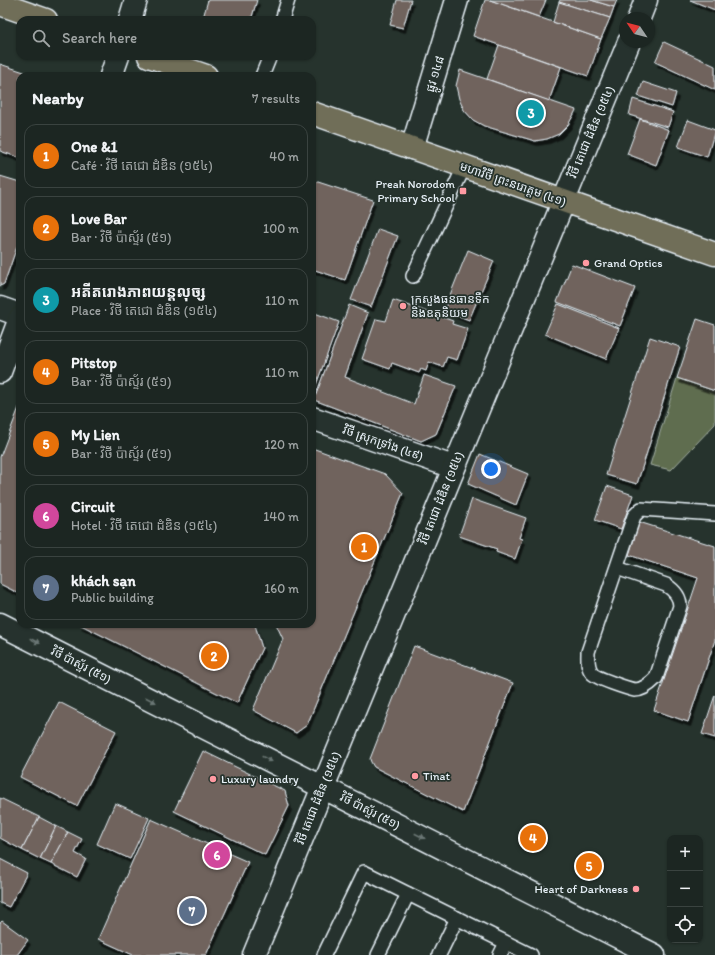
<!DOCTYPE html>
<html lang="en">
<head>
<meta charset="utf-8">
<style>
	:root { --surface:#1c2622; --page:#252e2a; --text:#f1f3f6; --muted:#a0a5a5; --line:#3a4340; --accent:#ff9aa2 }
	body { margin:0; font-family:Itim,"Noto Sans Khmer",sans-serif; background:var(--page); color:var(--text) }
	.controls { position:absolute; right:12px; bottom:12px; display:grid; overflow:hidden; border-radius:8px; box-shadow:0 1px 3px #0004 }
	.controls button { width:36px; height:36px; display:grid; place-items:center; padding:0; border:0; border-bottom:1px solid var(--line); background:var(--surface); color:var(--text); font:20px sans-serif }
	.compass { position:absolute; left:619px; top:12px; width:36px; height:36px; border-radius:50%; background:var(--surface); box-shadow:0 1px 3px #0004; rotate:305deg }
	.you { position:absolute; left:491px; top:469px; width:14px; height:14px; margin:-10px; border:3px solid #fff; border-radius:50%; background:#1a73e8; box-shadow:0 0 0 6px #1a73e833 }
	.badge { display:grid; place-items:center; width:26px; height:26px; border-radius:50%; background:var(--accent); color:#fff; font-size:13px; font-weight:700 }
	.pin { position:absolute; translate:-50% -50%; border:2px solid #fff; box-shadow:0 1px 4px #0006 }
	.list { margin:0; padding:0; list-style:none }
	h2 { display:flex; justify-content:space-between; align-items:center; height:52px; margin:0; padding:0 16px; font-size:17px }
	h2 small { font-size:13px; font-weight:400; color:var(--muted) }
	.list li { display:grid; grid-template-columns:26px 1fr auto; gap:12px; align-items:center; box-sizing:border-box; height:64px; margin:0 8px 8px; padding:0 8px; border:1px solid var(--line); border-radius:12px }
	.list b { display:block; font-size:15px; white-space:nowrap }
	.list p { margin:0; font-size:13px; white-space:nowrap; color:var(--muted) }
	.list em { font-size:13px; font-style:normal; color:var(--muted) }
	.icon { flex:none; width:22px; height:22px; fill:none; stroke:currentColor; stroke-width:2; stroke-linecap:round; stroke-linejoin:round }
	.map { position:relative; flex:none; width:715px; height:955px; overflow:hidden }
	.search { position:absolute; background:var(--surface); box-shadow:0 1px 3px #0004; left:16px; top:16px; width:300px; height:44px; display:flex; align-items:center; gap:10px; box-sizing:border-box; padding:0 14px; border-radius:12px; color:var(--muted); font-size:15px }
	.panel { position:absolute; background:var(--surface); box-shadow:0 1px 3px #0004; left:16px; top:72px; width:300px; height:556px; border-radius:12px }
	.map>svg:first-child { display:block }
	.green { fill:#5f6d4f; stroke:#a4afa4 }
	.building { fill:#70645d; stroke:#e8f1f8; filter:url(#shadow) }
	.lines { fill:none; stroke-linecap:round; stroke-linejoin:round }
	.lane-casing { stroke:#e8f1f8; stroke-width:16 }
	.street-casing { stroke:#e8f1f8; stroke-width:25 }
	.secondary-casing { stroke:#e8f1f8; stroke-width:25 }
	.primary-casing { stroke:#e8f1f8; stroke-width:25 }
	.lane { stroke:#26332d; stroke-width:13 }
	.street { stroke:#26332d; stroke-width:22 }
	.secondary { stroke:#26332d; stroke-width:22 }
	.primary { stroke:#706e59; stroke-width:22 }
	.oneway { fill:#6a7674 }
	.poi-dot { fill:#ff9aa2; stroke:#26332d; stroke-width:1.5 }
	.labels { text-anchor:middle; stroke-width:3.5; stroke-linejoin:round; paint-order:stroke }
	.street-label { font-size:12px; fill:#e8f1f8; stroke:#26332d }
	.poi-label { font-size:12px; fill:#e8f1f8; stroke:#26332d; text-anchor:start }
</style>
</head>
<body>
<div class="map">
<svg width="715" height="955" viewBox="0 0 715 955">
	<defs>
		<filter id="shadow"><feDropShadow dx="2.5" dy="4.5" stdDeviation="0" flood-color="#0009"/></filter>
	</defs>
	<rect width="100%" height="100%" fill="#26332d"/>
	<filter id="ink" filterUnits="userSpaceOnUse"><feTurbulence type="fractalNoise" baseFrequency=".025" numOctaves="2"/><feDisplacementMap in="SourceGraphic" scale="8" xChannelSelector="R" yChannelSelector="G"/><feConvolveMatrix kernelMatrix="1 2 1 2 8 2 1 2 1" color-interpolation-filters="sRGB"/></filter>
	<g filter="url(#ink)">
		<polygon class="green" points="677,378 715,391 715,424 671,470 650,465"/>
		<g class="building">
			<polygon points="208,0 257,0 251,20 229,20 221,17 220,20 210,20 203,18"/>
			<polygon points="397,0 411,0 403,28 390,25"/>
			<polygon points="485,0 490,0 601,39 588,76 473,36"/>
			<polygon points="490,0 546,0 539,17"/>
			<polygon points="560,0 591,0 614,7 610,18 559,2"/>
			<polygon points="591,0 617,0 614,7"/>
			<polygon points="690,0 715,0 715,10"/>
			<polygon points="559,2 610,18 601,39 553,22"/>
			<polygon points="664,42 715,66 715,90 655,62"/>
			<polygon points="499,45 561,67 549,101 487,79"/>
			<polygon points="0,64 36,76 20,76 20,158 0,151"/>
			<polygon points="460,70 576,110 574,114 568,125 559,134 547,139 535,141 484,126 473,120 464,110 459,99 456,86"/>
			<polygon points="643,82 676,93 672,107 638,96"/>
			<polygon points="633,99 673,112 668,127 629,115"/>
			<polygon points="640,119 669,130 656,165 627,154"/>
			<polygon points="688,120 715,130 707,157 678,147"/>
			<polygon points="0,176 20,182 20,238 4,284 0,286"/>
			<polygon points="312,180 373,200 345,280 312,269"/>
			<polygon points="378,229 398,236 371,307 351,300"/>
			<polygon points="468,250 494,261 469,320 444,310"/>
			<polygon points="572,264 635,288 620,326 557,302"/>
			<polygon points="393,300 453,321 452,324 468,329 457,360 447,357 443,367 429,362 426,371 421,369 419,373 392,363 390,369 362,359 376,319 386,321"/>
			<polygon points="558,304 619,328 606,359 545,334"/>
			<polygon points="349,305 368,313 345,377 414,404 424,375 456,386 436,434 421,441 314,400"/>
			<polygon points="312,312 339,322 312,396"/>
			<polygon points="697,319 715,325 715,391 677,378"/>
			<polygon points="650,337 680,347 637,484 606,475"/>
			<polygon points="20,405 20,594 0,584 0,457"/>
			<polygon points="312,448 385,474 403,493 307,725 296,733 253,710 283,639 276,624 312,624"/>
			<polygon points="480,454 528,474 516,505 468,484"/>
			<polygon points="607,486 633,495 621,529 595,520"/>
			<polygon points="472,499 526,518 519,538 522,539 515,559 496,552 497,549 459,536"/>
			<polygon points="639,522 715,546 715,640 688,722 654,710 698,578 629,555"/>
			<polygon points="79,624 253,624 255,625 262,648 237,703"/>
			<polygon points="414,646 513,683 463,812 374,767 371,762 370,759"/>
			<polygon points="715,695 715,738 702,734"/>
			<polygon points="59,702 116,731 77,806 20,777"/>
			<polygon points="203,751 285,791 289,806 265,855 174,811"/>
			<polygon points="0,798 39,817 22,850 0,838"/>
			<polygon points="115,803 149,818 130,859 97,844"/>
			<polygon points="39,817 56,826 40,859 22,850"/>
			<polygon points="151,819 248,862 206,955 133,955 98,939"/>
			<polygon points="56,826 68,832 51,864 40,859"/>
			<polygon points="68,832 82,839 75,853 86,859 77,877 51,864"/>
			<polygon points="0,859 27,873 9,907 0,903"/>
			<polygon points="2,921 28,940 17,955 0,955 0,923"/>
		</g>
		<g class="lines">
			<defs>
				<g id="lane">
					<polyline points="282,20 288,0"/>
					<polyline points="262,76 270,56"/>
					<polyline points="413,276 464,167"/>
					<path d="M617,568l49,17c8,5 14,12 14,21l-24,72c-5,5 -13,12 -21,12 -6,-1 -40,-12 -43,-17 -5,-6 -4,-13 -4,-21l46,-136 7,-7 74,5"/>
					<polyline points="324,955 364,872 531,955"/>
					<polyline points="378,955 408,894"/>
					<polyline points="439,955 457,918"/>
					<polyline points="500,955 506,943"/>
				</g>
				<g id="street">
					<polyline points="130,20 136,0"/>
					<polyline points="111,76 118,56"/>
					<polyline points="412,148 457,0"/>
					<polyline points="0,308 20,315"/>
					<polyline points="0,372 20,318"/>
					<polyline points="312,418 453,467"/>
				</g>
				<g id="secondary">
					<polyline points="639,18 646,0"/>
					<polyline points="0,624 654,955"/>
					<polyline points="254,955 629,42"/>
				</g>
				<g id="primary">
					<polyline points="0,4 46,20"/>
					<polyline points="149,56 206,76"/>
					<polyline points="312,113 715,254"/>
				</g>
			</defs>
			<use href="#lane" class="lane-casing"/>
			<use href="#street" class="street-casing"/>
			<use href="#secondary" class="secondary-casing"/>
			<use href="#primary" class="primary-casing"/>
			<use href="#lane" class="lane"/>
			<use href="#street" class="street"/>
			<use href="#secondary" class="secondary"/>
			<use href="#primary" class="primary"/>
		</g>
		<defs><path id="oneway-solid" d="M-6-.8H1V-3.2L6.5 0L1 3.2V.8H-6Z"/></defs>
		<g class="oneway">
			<use href="#oneway-solid" transform="translate(35 641) rotate(27)"/>
			<use href="#oneway-solid" transform="translate(151 700) rotate(27)"/>
			<use href="#oneway-solid" transform="translate(267 759) rotate(27)"/>
			<use href="#oneway-solid" transform="translate(420 836) rotate(27)"/>
		</g>
	</g>
	<g class="poi-dot">
		<rect x="459" y="187" width="8" height="8" rx="2"/>
		<circle cx="586" cy="263" r="4"/>
		<circle cx="403" cy="306" r="4"/>
		<circle cx="415" cy="776" r="4"/>
		<circle cx="213" cy="779" r="4"/>
		<circle cx="636" cy="889" r="4"/>
	</g>
	<g class="labels">
		<g class="street-label">
			<text transform="translate(435 74) rotate(-73)" y="4">ផ្លូវ ១៤៨</text>
			<text transform="translate(591 132) rotate(-67)" y="4">វិថី តេជោ ដំឌិន (១៥៤)</text>
			<text transform="translate(513 184) rotate(19)" y="4">មហាវិថី ព្រះនរោត្តម (៤១)</text>
			<text transform="translate(383 443) rotate(19)" y="4">វិថី ស្រុកទ្រាំង (៤៩)</text>
			<text transform="translate(441 498) rotate(-68)" y="4">វិថី តេជោ ដំឌិន (១៥៤)</text>
			<text transform="translate(81 665) rotate(27)" y="4">វិថី ប៉ាស្ទ័រ (៥១)</text>
			<text transform="translate(318 798) rotate(-68)" y="4">វិថី តេជោ ដំឌិន (១៥៤)</text>
			<text transform="translate(370 811) rotate(27)" y="4">វិថី ប៉ាស្ទ័រ (៥១)</text>
		</g>
		<g class="poi-label">
			<text x="455" y="188" text-anchor="end">Preah Norodom<tspan x="455" dy="14">Primary School</tspan></text>
			<text x="594" y="267">Grand Optics</text>
			<text x="411" y="303">ក្រសួងធនធានទឹក<tspan x="411" dy="14">និងឧតុនិយម</tspan></text>
			<text x="423" y="780">Tinat</text>
			<text x="221" y="783">Luxury laundry</text>
			<text x="628" y="893" text-anchor="end">Heart of Darkness</text>
		</g>
	</g>
</svg>
<div class="controls">
<button>+</button>
<button>−</button>
<button><svg class="icon" aria-label="locate" viewBox="0 0 24 24"><circle cx="12" cy="12" r="6"/><path d="M12 2v4M12 18v4M2 12h4M18 12h4"/></svg></button>
</div>
<svg class="compass" viewBox="-18 -18 36 36"><path d="M0-13l5 13h-10z" fill="#e53935"/><path d="M0 13l5-13h-10z" fill="#a0a5a5"/></svg>
<div class="you"></div>
<div class="pin badge" style="left:364px;top:547px;background:#e8710a">1</div>
<div class="pin badge" style="left:214px;top:656px;background:#e8710a">2</div>
<div class="pin badge" style="left:531px;top:113px;background:#0f9aa8">3</div>
<div class="pin badge" style="left:533px;top:838px;background:#e8710a">4</div>
<div class="pin badge" style="left:589px;top:866px;background:#e8710a">5</div>
<div class="pin badge" style="left:217px;top:855px;background:#d1479c">6</div>
<div class="pin badge" style="left:192px;top:911px;background:#5c6f8a">7</div>
<div class="search"><svg class="icon" aria-label="search" viewBox="0 0 24 24"><circle cx="10" cy="10" r="6"/><path d="M15 15l6 6"/></svg>Search here</div>
<section class="panel">
<h2>Nearby<small>7 results</small></h2>
<ul class="list">
<li><span class="badge" style="background:#e8710a">1</span><div><b>One &amp;1</b><p>Café · វិថី តេជោ ដំឌិន (១៥៤)</p></div><em>40 m</em></li>
<li><span class="badge" style="background:#e8710a">2</span><div><b>Love Bar</b><p>Bar · វិថី ប៉ាស្ទ័រ (៥១)</p></div><em>100 m</em></li>
<li><span class="badge" style="background:#0f9aa8">3</span><div><b>អតីតរោងភាពយន្តលុច្ស</b><p>Place · វិថី តេជោ ដំឌិន (១៥៤)</p></div><em>110 m</em></li>
<li><span class="badge" style="background:#e8710a">4</span><div><b>Pitstop</b><p>Bar · វិថី ប៉ាស្ទ័រ (៥១)</p></div><em>110 m</em></li>
<li><span class="badge" style="background:#e8710a">5</span><div><b>My Lien</b><p>Bar · វិថី ប៉ាស្ទ័រ (៥១)</p></div><em>120 m</em></li>
<li><span class="badge" style="background:#d1479c">6</span><div><b>Circuit</b><p>Hotel · វិថី តេជោ ដំឌិន (១៥៤)</p></div><em>140 m</em></li>
<li><span class="badge" style="background:#5c6f8a">7</span><div><b>khách sạn</b><p>Public building</p></div><em>160 m</em></li>
</ul>
</section>
</div>
</body>
</html>
